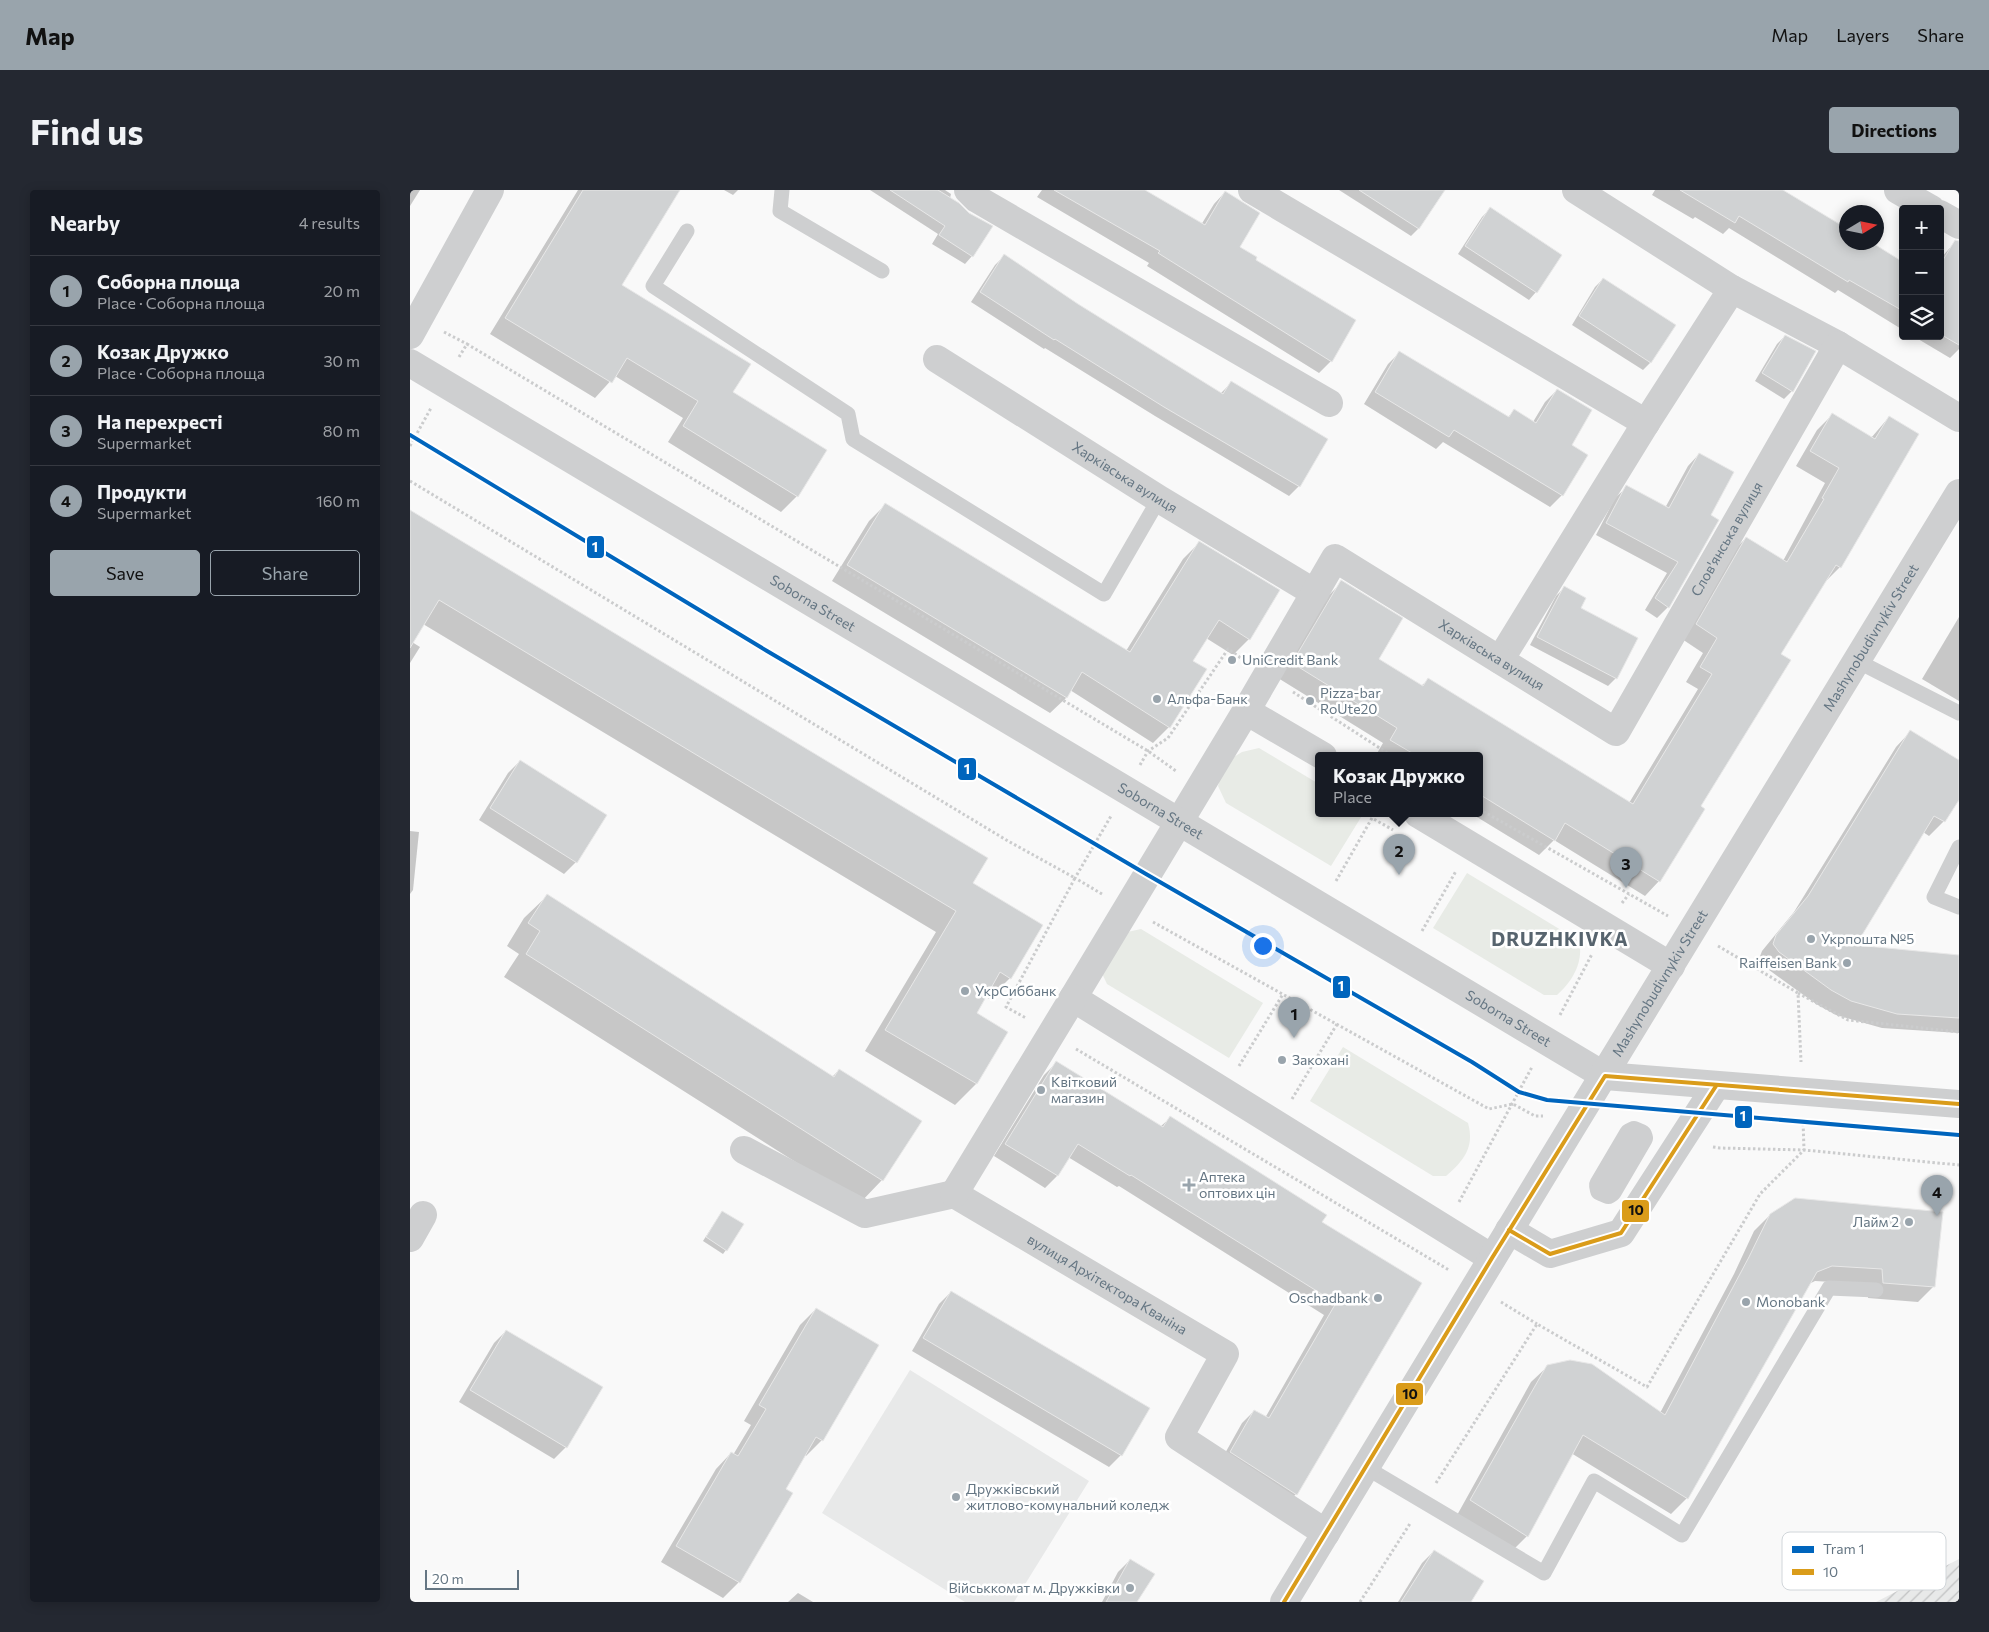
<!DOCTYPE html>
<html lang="en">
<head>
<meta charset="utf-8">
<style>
	:root { --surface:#171b24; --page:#242831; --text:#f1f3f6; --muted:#9ea1a6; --line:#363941; --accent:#99a4ac }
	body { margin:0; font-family:Commissioner,sans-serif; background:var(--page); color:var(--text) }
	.controls { position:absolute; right:15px; top:15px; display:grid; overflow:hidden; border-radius:5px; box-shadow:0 2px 12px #0003 }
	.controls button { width:45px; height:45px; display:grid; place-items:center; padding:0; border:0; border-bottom:1px solid var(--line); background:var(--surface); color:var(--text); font:25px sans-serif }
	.compass { position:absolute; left:1429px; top:15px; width:45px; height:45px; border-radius:50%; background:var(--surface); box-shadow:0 2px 12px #0003; rotate:80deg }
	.scale { position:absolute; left:15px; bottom:12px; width:94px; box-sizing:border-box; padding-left:5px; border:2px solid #657683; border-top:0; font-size:14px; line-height:18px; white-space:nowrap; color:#657683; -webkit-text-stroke:4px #fff; paint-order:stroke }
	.you { position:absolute; left:852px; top:755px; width:18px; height:18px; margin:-12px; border:4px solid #fff; border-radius:50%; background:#1a73e8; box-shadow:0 0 0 8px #1a73e833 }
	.badge { display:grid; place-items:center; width:32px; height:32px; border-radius:50%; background:var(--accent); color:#111; font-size:16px; font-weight:700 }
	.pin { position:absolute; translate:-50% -41px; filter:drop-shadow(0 1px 2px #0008) }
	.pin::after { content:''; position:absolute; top:26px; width:18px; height:15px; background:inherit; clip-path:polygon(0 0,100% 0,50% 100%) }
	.popup { position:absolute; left:905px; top:562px; width:168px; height:65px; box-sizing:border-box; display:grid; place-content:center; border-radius:5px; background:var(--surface); filter:drop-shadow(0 1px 4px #0005); font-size:16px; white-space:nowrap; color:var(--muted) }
	.popup b { font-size:19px; color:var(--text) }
	.popup::after { content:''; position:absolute; left:50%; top:100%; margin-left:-10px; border:10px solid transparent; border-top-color:var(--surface) }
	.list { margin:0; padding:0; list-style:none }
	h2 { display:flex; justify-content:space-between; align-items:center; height:65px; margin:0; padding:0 20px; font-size:21px }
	h2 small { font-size:16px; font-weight:400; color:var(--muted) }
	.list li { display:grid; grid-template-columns:32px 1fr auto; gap:15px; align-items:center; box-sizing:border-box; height:70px; padding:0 20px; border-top:1px solid var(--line) }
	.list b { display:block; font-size:19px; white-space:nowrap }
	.list p { margin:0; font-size:16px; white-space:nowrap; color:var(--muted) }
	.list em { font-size:16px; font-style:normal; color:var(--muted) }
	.actions { display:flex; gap:10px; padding:15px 20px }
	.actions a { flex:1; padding:11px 0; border:1px solid var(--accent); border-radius:5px; text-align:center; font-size:18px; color:var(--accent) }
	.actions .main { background:var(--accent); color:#111 }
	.icon { flex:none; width:28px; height:28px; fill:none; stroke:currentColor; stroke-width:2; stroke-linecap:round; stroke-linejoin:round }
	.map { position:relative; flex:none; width:1549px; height:1412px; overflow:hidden; border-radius:5px }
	header { display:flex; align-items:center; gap:30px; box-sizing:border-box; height:70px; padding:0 25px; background:var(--accent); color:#111 }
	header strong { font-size:24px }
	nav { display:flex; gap:28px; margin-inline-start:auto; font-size:18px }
	.intro { display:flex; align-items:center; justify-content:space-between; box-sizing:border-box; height:120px; padding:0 30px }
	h1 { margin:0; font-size:35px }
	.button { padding:12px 22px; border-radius:5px; background:var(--accent); color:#111; font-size:18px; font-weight:700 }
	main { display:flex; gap:30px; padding:0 30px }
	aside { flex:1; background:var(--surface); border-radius:5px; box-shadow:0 2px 12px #0003 }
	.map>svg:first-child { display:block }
	.built { fill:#e8e9e9 }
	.industrial { fill:url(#industrial-furrows) }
	.green { fill:#e8ebe6 }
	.shadow { fill:#0003 }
	.building { fill:#d0d2d3; stroke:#e8e8e8 }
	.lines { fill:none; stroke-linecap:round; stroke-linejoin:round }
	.path { stroke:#cbcccd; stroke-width:3; stroke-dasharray:2.5 2.5; stroke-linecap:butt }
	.service { stroke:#cecfd0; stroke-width:15 }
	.pedestrian { stroke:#cecfd0; stroke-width:22 }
	.minor { stroke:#cecfd0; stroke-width:28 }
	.tertiary { stroke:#cecfd0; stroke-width:28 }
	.bus-1-casing { stroke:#fff; stroke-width:8 }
	.bus-1 { stroke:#da9c1a; stroke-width:4 }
	.tram-1-casing { stroke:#fff; stroke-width:8 }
	.tram-1 { stroke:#0065bd; stroke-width:4 }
	.poi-dot { fill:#99a4ac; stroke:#fff; stroke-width:2 }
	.labels { text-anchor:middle; stroke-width:5; stroke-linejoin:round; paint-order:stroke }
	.street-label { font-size:14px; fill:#657683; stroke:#fff }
	.poi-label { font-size:14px; fill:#657683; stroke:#fff; text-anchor:start }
	.district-label { font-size:19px; font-weight:bold; letter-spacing:1px; fill:#57646e; stroke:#fff }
	.key { fill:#fff; stroke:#d1d6da; stroke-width:1 }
	.key-label { font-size:14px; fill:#657683 }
	.line-badge { stroke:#fff; stroke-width:2 }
	.badge-label { font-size:14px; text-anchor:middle; font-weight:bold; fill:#fff }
	.pale-badge-label { font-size:14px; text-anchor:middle; font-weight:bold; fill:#111 }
</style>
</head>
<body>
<header>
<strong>Map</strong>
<nav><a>Map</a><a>Layers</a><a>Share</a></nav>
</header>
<div class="intro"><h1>Find us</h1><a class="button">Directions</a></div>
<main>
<aside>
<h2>Nearby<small>4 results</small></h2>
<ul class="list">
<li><span class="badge">1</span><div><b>Соборна площа</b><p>Place · Соборна площа</p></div><em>20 m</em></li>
<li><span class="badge">2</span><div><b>Козак Дружко</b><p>Place · Соборна площа</p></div><em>30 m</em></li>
<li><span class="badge">3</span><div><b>На перехресті</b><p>Supermarket</p></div><em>80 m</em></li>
<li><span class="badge">4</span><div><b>Продукти</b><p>Supermarket</p></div><em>160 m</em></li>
</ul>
<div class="actions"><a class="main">Save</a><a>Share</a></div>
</aside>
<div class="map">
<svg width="1549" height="1412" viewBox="0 0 1549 1412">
	<defs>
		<pattern id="industrial-furrows" width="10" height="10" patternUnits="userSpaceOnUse" patternTransform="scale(1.25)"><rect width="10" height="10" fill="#e8e9e9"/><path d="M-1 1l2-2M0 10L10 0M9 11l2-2" fill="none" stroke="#c0c1c2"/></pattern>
	</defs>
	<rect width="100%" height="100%" fill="#f9f9f9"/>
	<polygon class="built" points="500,1180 679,1291 604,1412 555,1412 412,1323"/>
	<polygon class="industrial" points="1549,1369 1549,1412 1466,1412"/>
	<g class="green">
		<polygon points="849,558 909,594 909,624 953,624 921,676 816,613 808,596 814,573 832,562"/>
		<path d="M1057,683l112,68c5,21 -7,41 -22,54h-13l-111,-67z"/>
		<polygon points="731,739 853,813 819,868 697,794 689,777 713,743"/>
		<path d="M933,857l125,76c7,25 -5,38 -22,53h-13l-123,-75z"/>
	</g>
	<g class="shadow">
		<polygon points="0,0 10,0 0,16"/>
		<polygon points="168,0 269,0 211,95 321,203 387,306 371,322 258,252 273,228 205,186 185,208 80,144"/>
		<polygon points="314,0 328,0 323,5"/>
		<polygon points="460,0 535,0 541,4 540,8 562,66 555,74 522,54 528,44"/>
		<polygon points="632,0 732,0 791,35 804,14 815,2 829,58 844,70 944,131 921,171 909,183 737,76 739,73 627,7"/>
		<polygon points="929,0 1031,0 1008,39 1001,46"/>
		<polygon points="1245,0 1363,0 1387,10 1436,39 1436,52 1493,73 1493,140 1428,100 1425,103 1319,38 1313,44 1285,27 1283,29 1242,5"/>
		<polygon points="1080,19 1126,102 1119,110 1048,64 1072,27"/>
		<polygon points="1546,51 1549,51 1549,159 1540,168 1503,146 1530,146 1530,69"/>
		<polygon points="594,66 667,115 810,204 821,193 889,296 879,306 745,226 635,158 634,159 561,112 585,75"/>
		<polygon points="1193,89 1240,173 1233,180 1162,135 1185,97"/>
		<polygon points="1375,146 1382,201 1374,209 1345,191 1367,154"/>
		<polygon points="990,162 1097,228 1104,221 1123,232 1135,212 1147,200 1160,255 1152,305 1140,317 1033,252 1026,259 954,214 978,174"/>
		<polygon points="1422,225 1461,248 1479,227 1508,244 1430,377 1415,392 1370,465 1249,691 1235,706 1144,650 1129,665 1062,624 1069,624 1069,566 968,566 966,565 973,553 868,488 917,407 932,392 967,469 1011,496 1018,490 1219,613 1288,499 1276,492 1293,463 1272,449 1321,363 1336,348 1373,371 1415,293 1386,276 1407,240"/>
		<polygon points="1289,264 1299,326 1258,417 1247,428 1235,420 1257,383 1186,345 1205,308 1217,297 1255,318 1278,276"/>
		<polygon points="475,315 716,461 773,369 789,353 839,449 823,465 796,448 782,471 759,537 743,553 660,500 656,508 640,523 422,391 459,331"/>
		<polygon points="0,325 561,693 600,788 579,809 575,806 565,823 596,842 566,894 545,915 455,861 526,742 13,434 2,452 10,457 0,473"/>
		<polygon points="1154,398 1206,488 1198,496 1120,455 1146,406"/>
		<polygon points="1549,427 1549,511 1512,489"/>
		<polygon points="1500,542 1549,572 1549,608 1534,631 1519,646 1513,642 1444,756 1549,766 1549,843 1472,838 1426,825 1406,814 1355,777 1349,769 1352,761 1384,722 1486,557"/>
		<polygon points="110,571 166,672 154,684 69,630 98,583"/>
		<polygon points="0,641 9,642 3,700 0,704"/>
		<polygon points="137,706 422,887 429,880 472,990 450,1013 94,787 109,764 97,756 114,728"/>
		<polygon points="646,873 750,937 760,928 911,1032 1010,1093 886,1304 874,1316 809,1274 832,1233 844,1221 855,1228 914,1125 709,996 707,997 658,967 647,986 635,998 584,966 634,885"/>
		<polygon points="1360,1025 1524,1096 1508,1112 1458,1108 1457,1094 1405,1091 1399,1094 1277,1308 1261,1324 1161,1263 1117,1346 1101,1362 1046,1327 1121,1192 1138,1176 1250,1223 1324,1084 1344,1041"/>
		<polygon points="309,1026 316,1060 313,1064 293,1051"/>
		<polygon points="541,1102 711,1265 699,1277 502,1161 529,1114"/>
		<polygon points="406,1119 412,1250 396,1266 395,1265 374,1299 381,1303 328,1393 313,1408 251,1372 306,1279 321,1263 323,1265 341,1235 334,1231 390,1135"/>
		<polygon points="96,1141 156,1257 144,1269 49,1212 84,1153"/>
		<polygon points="1024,1361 1059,1412 988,1412 1012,1373"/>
		<polygon points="720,1370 726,1412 692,1412 708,1382"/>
		<polygon points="388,1403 403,1412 378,1412"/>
	</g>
	<g class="building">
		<polygon points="173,0 270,0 212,95 341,174 323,202 417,260 388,307 273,236 288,211 217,168 202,193 95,128"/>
		<polygon points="480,0 528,0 549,13 559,23 583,36 563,67 529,45 535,36"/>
		<polygon points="644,0 735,0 795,35 815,1 850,23 830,57 847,67 846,70 946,130 922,172 748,63 750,61"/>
		<polygon points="949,0 1035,0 1009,39"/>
		<polygon points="1270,0 1373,0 1436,38 1436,52 1461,52 1493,72 1493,121 1439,90 1438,92 1329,26 1325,33"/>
		<polygon points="1080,17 1152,65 1127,103 1055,56"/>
		<polygon points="1545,50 1549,51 1549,155 1530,144 1530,75"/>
		<polygon points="594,64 668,114 813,204 821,191 918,249 890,297 754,217 645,149 644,150 570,102"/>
		<polygon points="1193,88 1266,135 1241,173 1169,126"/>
		<polygon points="1375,145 1406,161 1383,202 1352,183"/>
		<polygon points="989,161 1099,227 1104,219 1126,233 1147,199 1182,220 1162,255 1178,265 1153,306 1044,240 1039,247 965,202"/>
		<polygon points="1422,223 1465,249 1479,226 1509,244 1431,378 1426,375 1371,464 1381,470 1291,616 1295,619 1250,692 1155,633 1145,651 1069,604 1069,566 1007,566 980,550 987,538 882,473 931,390 993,428 969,469 1013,496 1018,488 1223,614 1302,484 1290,477 1307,448 1286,434 1336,347 1377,372 1414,309 1412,308 1429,278 1400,261"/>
		<polygon points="1289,263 1324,282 1301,325 1309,330 1259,418 1245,408 1268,372 1196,333 1216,295 1259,318"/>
		<polygon points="475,313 720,462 789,351 870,400 840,450 809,430 783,471 797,479 760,538 672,482 657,508 437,375"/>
		<polygon points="0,320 578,668 563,693 633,735 601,789 590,782 567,823 598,842 567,894 475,840 546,721 29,410 0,458"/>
		<polygon points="1154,396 1176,408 1171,418 1228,448 1207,489 1127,447"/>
		<polygon points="1500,540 1549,570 1549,610 1535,632 1524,626 1446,755 1549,765 1549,828 1487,824 1441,811 1421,800 1369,762 1363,754 1366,745 1398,706"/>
		<polygon points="110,570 197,625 167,673 80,618"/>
		<polygon points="137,704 424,887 429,879 512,931 473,991 116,764 130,741 118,733"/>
		<polygon points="646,871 753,937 760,926 917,1025 912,1032 1012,1093 887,1305 820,1262 844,1220 859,1228 926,1113 721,985 720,986 668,954 648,986 595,954"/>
		<polygon points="1385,1008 1533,1022 1525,1097 1473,1093 1472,1079 1422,1076 1407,1082 1278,1309 1173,1245 1118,1347 1060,1310 1137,1175 1160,1170 1182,1174 1255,1225 1339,1067 1360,1024"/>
		<polygon points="312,1021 334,1034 317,1061 296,1047"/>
		<polygon points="541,1101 740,1218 712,1266 513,1148"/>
		<polygon points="406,1118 469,1155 413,1251 406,1247 376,1299 383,1303 330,1393 266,1356 321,1262 328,1266 356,1219 349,1215"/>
		<polygon points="96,1140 193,1197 157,1258 60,1200"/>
		<polygon points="1024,1360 1074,1391 1061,1412 991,1412"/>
		<polygon points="720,1369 745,1384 727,1412 696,1412"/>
	</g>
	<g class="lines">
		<g class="path">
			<polyline points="34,142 57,154"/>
			<polyline points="49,167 57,154 738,561 766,581"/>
			<polyline points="0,256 21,218"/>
			<polyline points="0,291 598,651 665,688 596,817 616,828"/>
			<polyline points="883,502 982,566"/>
			<polyline points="730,575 738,561 758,548 818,459 831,468"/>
			<polyline points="1069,619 1258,726"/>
			<polyline points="926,691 962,628 983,640"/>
			<polyline points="692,704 665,688 701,626"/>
			<polyline points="1212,713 1219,704"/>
			<polyline points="743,732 1079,919 1103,914 1125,926 1133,926"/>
			<polyline points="1012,741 1046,681"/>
			<polyline points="1308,756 1388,803 1391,872"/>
			<polyline points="1388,803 1438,830 1549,842"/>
			<polyline points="1150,825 1182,764"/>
			<polyline points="666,859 1039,1080"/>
			<polyline points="829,876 873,804"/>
			<polyline points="882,909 927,834"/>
			<polyline points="1303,957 1310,958 1394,960 1393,930"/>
			<polyline points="1049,1012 1122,877"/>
			<polyline points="1091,1112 1127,1134"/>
			<polyline points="1026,1293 1127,1134 1237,1197 1350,1004 1394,960 1549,975"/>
			<polyline points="950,1412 1001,1332"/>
		</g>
		<g class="service">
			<polyline points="372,0 370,21 472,81"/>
			<polyline points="277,41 243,96 438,224 443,249 694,404 749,309"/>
			<polyline points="1447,471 1549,523"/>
			<polyline points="1549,657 1524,707 1549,717"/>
			<polyline points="955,1277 1134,1383 1184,1291 1272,1345 1419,1098 1466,1100"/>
		</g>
		<polygon class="pedestrian" points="1224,942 1231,945 1232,948 1201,1001 1198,1003 1191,1000 1190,995 1220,944"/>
		<g class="minor">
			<polyline points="558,0 567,9 919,213"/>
			<polyline points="842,0 1236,233"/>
			<polyline points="1166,0 1322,99"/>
			<polyline points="1488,0 1521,19"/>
			<polyline points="1530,24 1549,35"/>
			<polyline points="0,145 80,0"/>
			<path id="s1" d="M527,169l222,140 156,94"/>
			<polyline points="1090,470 1236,233 1322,99 1428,155"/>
			<path id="s2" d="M836,521l89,-153 281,174 222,-387 121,73"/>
			<polyline points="913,566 836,521 663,808 1082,1068"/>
			<polyline points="1008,624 1261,776"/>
			<path id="s3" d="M334,960l121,64 89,-20 271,160 -46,83 147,96"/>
			<polyline points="544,1004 663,808"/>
			<polyline points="0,1048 13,1025"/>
		</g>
		<g class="tertiary">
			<path id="s4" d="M0,173l1195,713 354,28"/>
			<polyline points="1099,1040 1140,1064 1211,1043 1306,896"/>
			<path id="s5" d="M874,1412c223,-371 450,-739 675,-1109"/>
		</g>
		<defs>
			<g id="bus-1">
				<polyline points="1099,1040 1140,1064 1211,1043 1306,896"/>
				<polyline points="874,1412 1082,1068 1195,886 1549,914"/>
			</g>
		</defs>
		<use href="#bus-1" class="bus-1-casing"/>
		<use href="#bus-1" class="bus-1"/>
		<defs>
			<polyline id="tram-1" points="0,245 357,461 736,684 1062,872 1109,902 1137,910 1549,945"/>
		</defs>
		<use href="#tram-1" class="tram-1-casing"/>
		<use href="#tram-1" class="tram-1"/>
	</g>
	<g class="poi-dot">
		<circle cx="822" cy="470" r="5"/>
		<circle cx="747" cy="509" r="5"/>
		<circle cx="900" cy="511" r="5"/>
		<circle cx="1401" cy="749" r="5"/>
		<circle cx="1437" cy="773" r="5"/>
		<circle cx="555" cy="801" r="5"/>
		<circle cx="872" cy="870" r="5"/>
		<circle cx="631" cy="900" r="5"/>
		<path d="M776.5 987.5h5v5h5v5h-5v5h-5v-5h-5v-5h5z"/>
		<circle cx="1499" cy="1032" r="5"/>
		<circle cx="968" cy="1108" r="5"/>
		<circle cx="1336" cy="1112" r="5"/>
		<circle cx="546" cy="1307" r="5"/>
		<circle cx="720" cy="1398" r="5"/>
	</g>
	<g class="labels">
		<g class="street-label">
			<text dy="5" stroke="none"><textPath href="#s1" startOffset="222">Харківська вулиця</textPath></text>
			<text dy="5" stroke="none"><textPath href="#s2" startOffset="730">Слов'янська вулиця</textPath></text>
			<text dy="5" stroke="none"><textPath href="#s4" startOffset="469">Soborna Street</textPath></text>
			<text dy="5" stroke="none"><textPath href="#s5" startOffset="1129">Mashynobudivnykiv Street</textPath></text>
			<text dy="5" stroke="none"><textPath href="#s2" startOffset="361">Харківська вулиця</textPath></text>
			<text dy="5" stroke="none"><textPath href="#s4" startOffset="874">Soborna Street</textPath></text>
			<text dy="5" stroke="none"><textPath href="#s5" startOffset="724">Mashynobudivnykiv Street</textPath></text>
			<text dy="5" stroke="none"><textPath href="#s4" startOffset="1279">Soborna Street</textPath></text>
			<text dy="5" stroke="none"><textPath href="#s3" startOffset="406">вулиця Архітектора Кваніна</textPath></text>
		</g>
		<g class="poi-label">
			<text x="832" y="475">UniCredit Bank</text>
			<text x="910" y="508">Pizza-bar<tspan x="910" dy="16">RoUte20</tspan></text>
			<text x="757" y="514">Альфа-Банк</text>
			<text x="1411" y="754">Укрпошта №5</text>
			<text x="1427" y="778" text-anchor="end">Raiffeisen Bank</text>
			<text x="565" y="806">УкрСиббанк</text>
			<text x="882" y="875">Закохані</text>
			<text x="641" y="897">Квітковий<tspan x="641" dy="16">магазин</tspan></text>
			<text x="789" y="992">Аптека<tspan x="789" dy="16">оптових цін</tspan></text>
			<text x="1489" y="1037" text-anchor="end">Лайм 2</text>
			<text x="958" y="1113" text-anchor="end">Oschadbank</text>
			<text x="1346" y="1117">Monobank</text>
			<text x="556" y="1304">Дружківський<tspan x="556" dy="16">житлово-комунальний коледж</tspan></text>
			<text x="710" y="1403" text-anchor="end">Військкомат м. Дружківки</text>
		</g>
		<g class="district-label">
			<text x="1150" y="756">DRUZHKIVKA</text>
		</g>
	</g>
	<rect x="1372" y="1342" width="164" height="58" rx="8" class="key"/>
	<rect x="1382" y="1356" width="22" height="7" fill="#0065bd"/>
	<rect x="1382" y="1379" width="22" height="6" fill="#da9c1a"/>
	<g class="key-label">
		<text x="1413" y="1364">Tram 1</text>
		<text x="1413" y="1387">10</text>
	</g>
	<g class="line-badge">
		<rect x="176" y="345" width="19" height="24" rx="5" fill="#0065bd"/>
		<rect x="547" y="567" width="20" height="24" rx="5" fill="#0065bd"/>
		<rect x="922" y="785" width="19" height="24" rx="5" fill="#0065bd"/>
		<rect x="1324" y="915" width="19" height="24" rx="5" fill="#0065bd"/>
		<rect x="1211" y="1009" width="29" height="24" rx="5" fill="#da9c1a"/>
		<rect x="985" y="1192" width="29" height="24" rx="5" fill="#da9c1a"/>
	</g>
	<g class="badge-label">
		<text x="185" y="362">1</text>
		<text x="557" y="584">1</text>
		<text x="931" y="801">1</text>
		<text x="1333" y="931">1</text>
	</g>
	<g class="pale-badge-label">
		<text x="1226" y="1025">10</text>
		<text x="1000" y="1209">10</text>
	</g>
</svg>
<div class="controls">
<button>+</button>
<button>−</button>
<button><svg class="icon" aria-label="layers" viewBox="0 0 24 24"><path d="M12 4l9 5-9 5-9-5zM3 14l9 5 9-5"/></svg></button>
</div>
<svg class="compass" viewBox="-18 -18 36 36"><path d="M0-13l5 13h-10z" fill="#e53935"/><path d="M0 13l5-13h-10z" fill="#9ea1a6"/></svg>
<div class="scale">20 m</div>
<div class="you"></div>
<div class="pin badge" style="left:884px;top:848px">1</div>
<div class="pin badge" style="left:989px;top:685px">2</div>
<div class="popup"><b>Козак Дружко</b>Place</div>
<div class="pin badge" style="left:1216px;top:698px">3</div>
<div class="pin badge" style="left:1527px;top:1026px">4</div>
</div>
</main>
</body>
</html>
